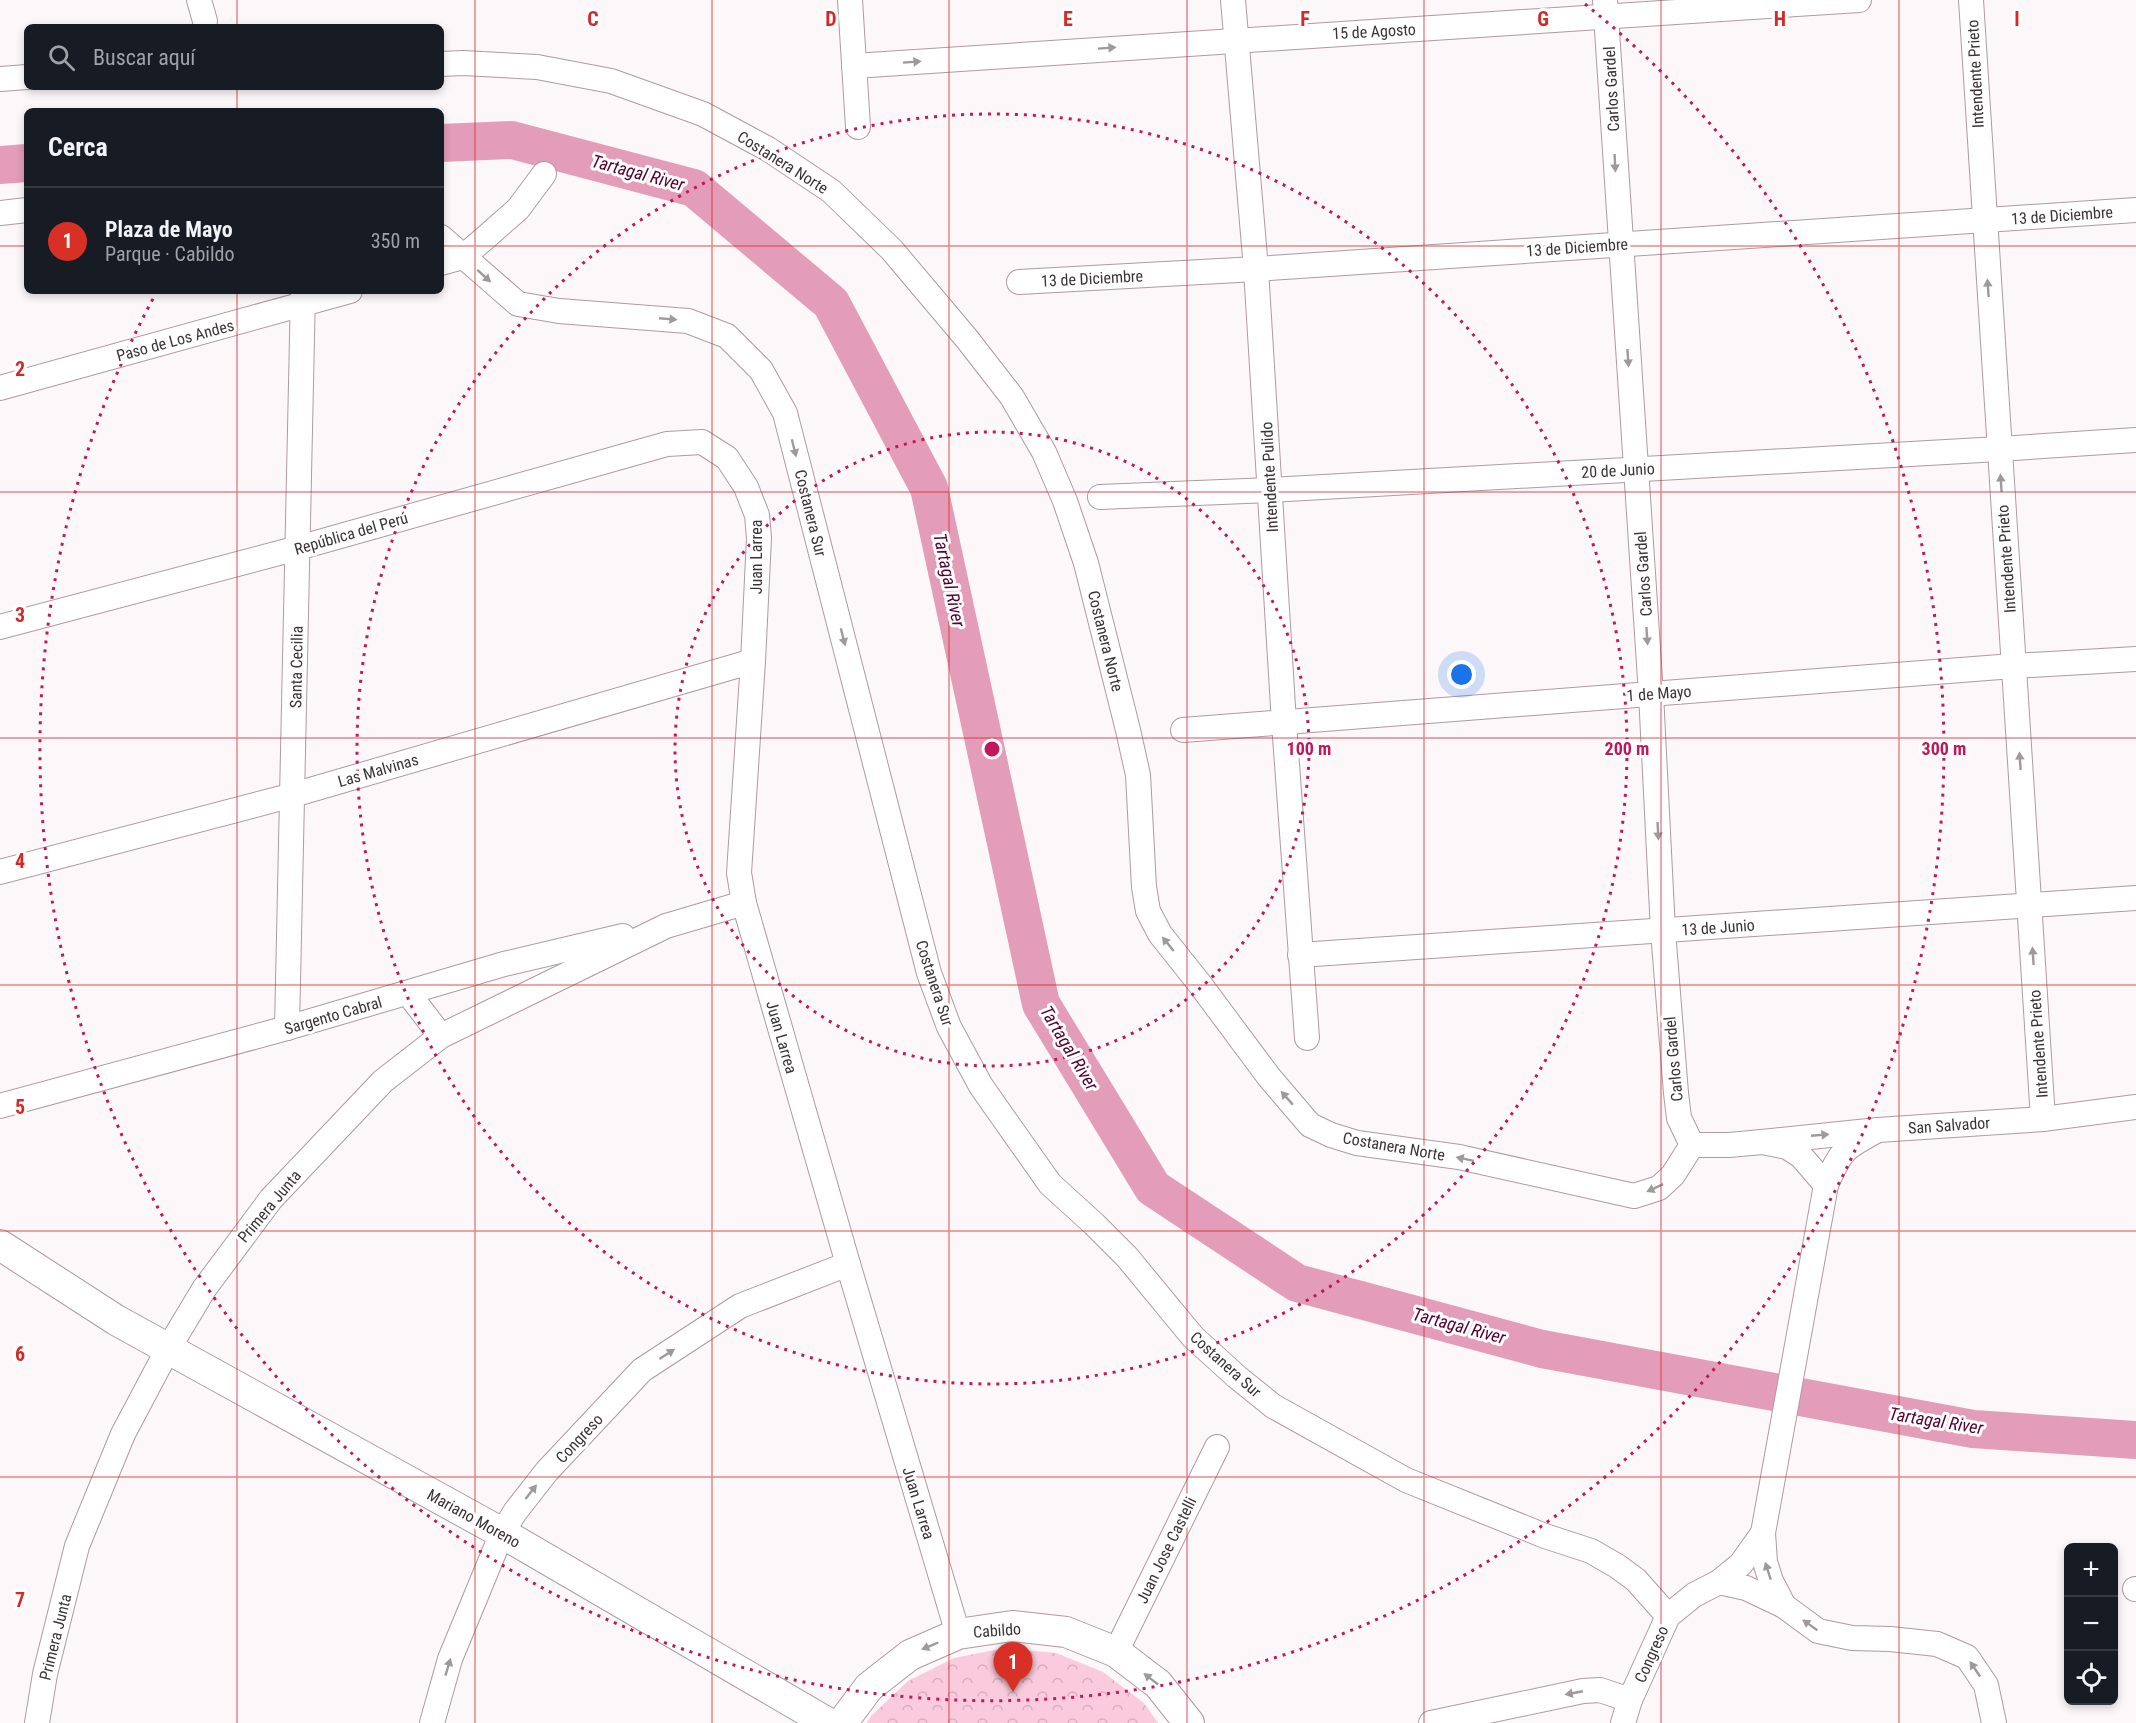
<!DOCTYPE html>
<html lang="es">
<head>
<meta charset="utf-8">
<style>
	:root { --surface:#171b24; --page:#20242c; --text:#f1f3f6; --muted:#9ea1a6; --line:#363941; --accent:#d93025 }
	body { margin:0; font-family:"Roboto Condensed",sans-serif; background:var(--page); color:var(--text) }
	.controls { position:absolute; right:18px; bottom:18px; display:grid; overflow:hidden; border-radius:9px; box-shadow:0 3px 9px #0003 }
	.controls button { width:54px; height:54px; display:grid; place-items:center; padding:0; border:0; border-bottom:2px solid var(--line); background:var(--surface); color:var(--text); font:30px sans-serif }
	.you { position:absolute; left:1462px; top:675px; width:21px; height:21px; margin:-15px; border:4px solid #fff; border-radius:50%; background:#1a73e8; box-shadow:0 0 0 9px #1a73e833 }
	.badge { display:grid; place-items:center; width:39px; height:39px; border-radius:50%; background:var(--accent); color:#fff; font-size:20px; font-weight:700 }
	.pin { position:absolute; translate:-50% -50px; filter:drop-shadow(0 2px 3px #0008) }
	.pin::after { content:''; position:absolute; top:32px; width:21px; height:18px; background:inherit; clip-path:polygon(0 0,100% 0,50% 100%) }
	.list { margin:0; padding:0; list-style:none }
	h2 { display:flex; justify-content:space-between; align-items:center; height:78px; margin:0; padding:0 24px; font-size:26px }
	h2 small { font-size:20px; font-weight:400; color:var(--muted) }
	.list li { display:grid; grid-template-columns:39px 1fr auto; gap:18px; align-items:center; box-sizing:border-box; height:108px; padding:0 24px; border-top:2px solid var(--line) }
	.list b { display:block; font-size:22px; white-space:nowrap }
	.list p { margin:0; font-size:20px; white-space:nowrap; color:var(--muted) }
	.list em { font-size:20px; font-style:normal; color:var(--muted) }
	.icon { flex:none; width:33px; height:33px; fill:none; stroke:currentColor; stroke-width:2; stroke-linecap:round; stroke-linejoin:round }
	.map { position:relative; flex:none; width:2136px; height:1723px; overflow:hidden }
	.search { position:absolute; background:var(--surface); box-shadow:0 3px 9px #0003; left:24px; top:24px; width:420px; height:66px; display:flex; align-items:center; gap:15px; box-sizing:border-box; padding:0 21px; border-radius:9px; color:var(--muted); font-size:22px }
	.panel { position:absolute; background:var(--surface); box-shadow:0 3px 9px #0003; left:24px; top:108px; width:420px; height:186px; border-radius:9px }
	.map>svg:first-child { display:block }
	.park { fill:url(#park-crowns) }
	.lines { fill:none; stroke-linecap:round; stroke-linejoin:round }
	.river { stroke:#e39db8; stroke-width:38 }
	.minor-casing { stroke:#af9aa1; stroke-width:26 }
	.major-casing { stroke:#af9aa1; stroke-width:32 }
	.minor { stroke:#fff; stroke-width:24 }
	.major { stroke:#fff; stroke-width:30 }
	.oneway { fill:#9e999a }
	.grid { fill:none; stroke:#d62828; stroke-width:1.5; stroke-opacity:0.55 }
	.ring { fill:none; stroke:#c2185b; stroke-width:3; stroke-dasharray:3 6 }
	.labels { text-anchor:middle; stroke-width:6; stroke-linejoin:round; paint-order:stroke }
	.street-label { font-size:16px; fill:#3c3336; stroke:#fff }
	.water-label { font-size:18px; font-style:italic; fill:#550130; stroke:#fff }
	.grid-label { font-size:20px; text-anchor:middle; font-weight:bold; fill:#d62828; stroke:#fff; stroke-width:6; stroke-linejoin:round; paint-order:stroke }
	.centre { fill:#c2185b; stroke:#fff; stroke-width:3 }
	.ring-label { font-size:18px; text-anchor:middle; font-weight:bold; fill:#c2185b; stroke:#fff; stroke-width:6; stroke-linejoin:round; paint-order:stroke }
</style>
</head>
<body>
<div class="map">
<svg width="2136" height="1723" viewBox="0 0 2136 1723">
	<defs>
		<pattern id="park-crowns" width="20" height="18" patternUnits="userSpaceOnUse" patternTransform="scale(1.5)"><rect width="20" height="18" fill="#facbdc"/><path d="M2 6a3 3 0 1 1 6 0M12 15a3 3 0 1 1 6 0" fill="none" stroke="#d7afbd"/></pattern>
	</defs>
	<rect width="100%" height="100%" fill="#fcf7f9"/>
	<polygon class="park" points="1004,1648 1056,1653 1103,1672 1144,1703 1158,1723 867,1723 871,1716 908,1681 954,1658"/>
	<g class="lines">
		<g class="river">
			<polyline points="441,143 512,140 694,188 831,303 929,488 1041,1004 1153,1188 1297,1283 1542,1349 1973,1429 2136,1440"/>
			<polyline points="0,165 27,163"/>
		</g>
		<defs>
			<g id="minor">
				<polyline points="199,0 205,21"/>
				<polyline points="850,0 858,127"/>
				<polyline points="1233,0 1256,269 1284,723 1307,1038"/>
				<polyline points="1605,0 1651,694 1663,931 1676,1093 1679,1118 1692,1145"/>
				<polyline points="1971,0 2043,1119"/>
				<polyline points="441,64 463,63 537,67 611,81 703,114 768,149 831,191 892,250 967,339 1012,397 1044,452 1065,501 1086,563 1128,730 1138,775 1144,887 1148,911 1160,934 1199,983 1269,1077 1310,1125 1331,1135 1357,1143 1459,1157 1634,1196 1659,1188 1673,1175 1692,1145"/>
				<path d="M854,66c335,-23 670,-43 1005,-66"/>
				<polyline points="0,79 27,77"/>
				<polyline points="0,213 27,210"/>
				<polyline points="441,237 518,304 559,311 688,321 727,336 761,370 785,413 929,973 949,1027 981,1086 1050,1184 1094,1224 1127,1257 1193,1337 1237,1377 1273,1406 1406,1480 1545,1536 1591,1551 1617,1566 1636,1580 1668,1616"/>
				<polyline points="441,263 463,257 485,238 518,209 544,174"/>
				<polyline points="1019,282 1256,269 2136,210"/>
				<polyline points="0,388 350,291"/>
				<polyline points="1100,497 1270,490 1999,449 2136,440"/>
				<polyline points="0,627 298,548 667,444 702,442 727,458 746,487 757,515 759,538 753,661 739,873 744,903 848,1264 958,1634"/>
				<polyline points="1183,730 2013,666 2136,659"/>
				<polyline points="0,872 293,795 753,661"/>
				<polyline points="1300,955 2136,898"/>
				<polyline points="408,993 441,1036"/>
				<polyline points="287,1028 303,291"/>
				<polyline points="0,1106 287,1028 504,964 623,936"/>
				<polyline points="1762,1142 1878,1130 2043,1119 2136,1107"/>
				<polyline points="1692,1145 1729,1145 1762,1142 1787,1147 1801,1156 1826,1185"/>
				<polyline points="1719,1582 1746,1588 1784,1606 1818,1631 1852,1638 1890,1639 1937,1644 1967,1657 1986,1685 1994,1723"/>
				<polyline points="2135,1589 2136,1589"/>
				<path d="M1784,1606l-13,-25 -6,-19 -2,-29 63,-348c15,-35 18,-37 52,-55"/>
				<polyline points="1116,1652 1217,1447"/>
				<polyline points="37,1723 45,1674 77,1546 123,1434 168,1349 204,1289 271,1199 383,1081 441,1036 666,926 744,903"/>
				<polyline points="432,1723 450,1659 502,1533 515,1512 547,1471 642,1370 740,1306 848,1264"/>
				<polyline points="1431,1723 1583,1691 1600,1690 1630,1700"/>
				<polyline points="1623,1723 1630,1700 1668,1616 1694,1595 1719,1582 1741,1564 1763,1533"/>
			</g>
			<g id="major">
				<polyline points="0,1245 116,1320 502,1533 828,1723"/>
				<polyline points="842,1723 869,1687 910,1655 958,1634 1012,1626 1066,1632 1116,1652 1158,1684 1189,1723"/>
			</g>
		</defs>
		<use href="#minor" class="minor-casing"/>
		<use href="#major" class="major-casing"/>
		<use href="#minor" class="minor"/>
		<use href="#major" class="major"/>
	</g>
	<defs><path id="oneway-solid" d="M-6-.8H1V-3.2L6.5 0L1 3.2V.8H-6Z" transform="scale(1.5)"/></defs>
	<g class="oneway">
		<use href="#oneway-solid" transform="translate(1107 48) rotate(-4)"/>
		<use href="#oneway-solid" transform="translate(912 62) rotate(-4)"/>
		<use href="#oneway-solid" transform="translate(1615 163) rotate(87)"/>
		<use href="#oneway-solid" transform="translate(484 276) rotate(42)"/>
		<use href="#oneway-solid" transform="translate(1988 288) rotate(-94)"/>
		<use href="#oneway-solid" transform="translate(668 319) rotate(5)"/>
		<use href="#oneway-solid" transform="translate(1628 358) rotate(86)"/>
		<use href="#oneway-solid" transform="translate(794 448) rotate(76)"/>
		<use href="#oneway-solid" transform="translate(2001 483) rotate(-94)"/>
		<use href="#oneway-solid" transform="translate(1647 636) rotate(86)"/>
		<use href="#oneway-solid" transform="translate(843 637) rotate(76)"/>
		<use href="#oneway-solid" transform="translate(2020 761) rotate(-94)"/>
		<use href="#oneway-solid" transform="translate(1658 831) rotate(87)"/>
		<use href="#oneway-solid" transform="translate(1168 944) rotate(-129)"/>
		<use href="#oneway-solid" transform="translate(2033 956) rotate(-94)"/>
		<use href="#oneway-solid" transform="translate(1287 1098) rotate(-131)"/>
		<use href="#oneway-solid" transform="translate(1820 1135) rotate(-5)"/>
		<use href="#oneway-solid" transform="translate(1465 1159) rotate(-168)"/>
		<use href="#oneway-solid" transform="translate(1655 1188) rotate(155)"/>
		<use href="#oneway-solid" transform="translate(667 1354) rotate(-33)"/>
		<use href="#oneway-solid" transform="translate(531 1492) rotate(-52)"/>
		<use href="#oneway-solid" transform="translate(1768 1571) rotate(-108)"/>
		<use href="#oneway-solid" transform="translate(1810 1625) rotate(-145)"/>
		<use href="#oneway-solid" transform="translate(930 1646) rotate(157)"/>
		<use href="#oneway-solid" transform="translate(448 1667) rotate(-73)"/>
		<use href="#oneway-solid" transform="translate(1975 1669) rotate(-124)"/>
		<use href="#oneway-solid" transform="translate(1151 1679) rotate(-142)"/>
		<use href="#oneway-solid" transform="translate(1574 1693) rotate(169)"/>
	</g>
	<path class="grid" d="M237,0v27M475,0v1723M712,0v1723M949,0v1723M1187,0v1723M1424,0v1723M1661,0v1723M1899,0v1723M237,87v24M0,246h27M441,246h1695M237,291v1432M0,492h2136M0,738h2136M0,985h2136M0,1231h2136M0,1477h2136"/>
	<g class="ring">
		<circle cx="992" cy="749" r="317"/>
		<circle cx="992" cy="749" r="635"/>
		<path d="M1585 4A952 952 0 1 1 155 295"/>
	</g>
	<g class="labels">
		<g class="street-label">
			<text transform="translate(1374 31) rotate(-3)" y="6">15 de Agosto</text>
			<text transform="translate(1975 74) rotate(-93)" y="6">Intendente Prieto</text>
			<text transform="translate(1611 89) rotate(-93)" y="6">Carlos Gardel</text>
			<text transform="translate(783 162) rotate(32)" y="6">Costanera Norte</text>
			<text transform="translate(2062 215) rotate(-4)" y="6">13 de Diciembre</text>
			<text transform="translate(1577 247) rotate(-4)" y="6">13 de Diciembre</text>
			<text transform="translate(1092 278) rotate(-3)" y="6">13 de Diciembre</text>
			<text transform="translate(175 340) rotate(-15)" y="6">Paso de Los Andes</text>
			<text transform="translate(1618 470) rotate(-3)" y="6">20 de Junio</text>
			<text transform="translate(1269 477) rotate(-93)" y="6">Intendente Pulido</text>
			<text transform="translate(811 513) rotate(76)" y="6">Costanera Sur</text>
			<text transform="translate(351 533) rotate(-16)" y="6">República del Perú</text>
			<text transform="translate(756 557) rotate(-90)" y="6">Juan Larrea</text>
			<text transform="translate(2006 559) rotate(-94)" y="6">Intendente Prieto</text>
			<text transform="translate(1643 574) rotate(-94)" y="6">Carlos Gardel</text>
			<text transform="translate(1106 641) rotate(76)" y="6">Costanera Norte</text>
			<text transform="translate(296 667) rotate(-89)" y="6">Santa Cecilia</text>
			<text transform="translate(1659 693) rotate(-4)" y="6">1 de Mayo</text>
			<text transform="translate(378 770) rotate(-16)" y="6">Las Malvinas</text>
			<text transform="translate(1718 927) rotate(-4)" y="6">13 de Junio</text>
			<text transform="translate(935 983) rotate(72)" y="6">Costanera Sur</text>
			<text transform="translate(333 1015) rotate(-16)" y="6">Sargento Cabral</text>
			<text transform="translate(782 1037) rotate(74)" y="6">Juan Larrea</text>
			<text transform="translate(2038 1044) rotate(-94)" y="6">Intendente Prieto</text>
			<text transform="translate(1673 1059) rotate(-95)" y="6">Carlos Gardel</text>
			<text transform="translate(1949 1125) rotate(-4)" y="6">San Salvador</text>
			<text transform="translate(1394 1146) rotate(10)" y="6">Costanera Norte</text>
			<text transform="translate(269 1206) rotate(-50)" y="6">Primera Junta</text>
			<text transform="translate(1226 1364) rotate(42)" y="6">Costanera Sur</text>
			<text transform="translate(579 1438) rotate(-47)" y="6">Congreso</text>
			<text transform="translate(919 1503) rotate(73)" y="6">Juan Larrea</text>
			<text transform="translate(474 1518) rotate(29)" y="6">Mariano Moreno</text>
			<text transform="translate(1166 1550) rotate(-64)" y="6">Juan Jose Castelli</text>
			<text transform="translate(997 1630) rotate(-4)" y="6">Cabildo</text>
			<text transform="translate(55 1637) rotate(-76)" y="6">Primera Junta</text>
			<text transform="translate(1651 1654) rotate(-66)" y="6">Congreso</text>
		</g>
		<g class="water-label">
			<text transform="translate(638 173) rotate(15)" y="6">Tartagal River</text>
			<text transform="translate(949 580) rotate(78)" y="6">Tartagal River</text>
			<text transform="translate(1069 1048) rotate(59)" y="6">Tartagal River</text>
			<text transform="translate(1459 1326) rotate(15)" y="6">Tartagal River</text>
			<text transform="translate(1936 1421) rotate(9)" y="6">Tartagal River</text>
		</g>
	</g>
	<g class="grid-label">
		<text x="593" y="26">C</text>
		<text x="831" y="26">D</text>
		<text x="1068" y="26">E</text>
		<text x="1305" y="26">F</text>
		<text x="1543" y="26">G</text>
		<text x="1780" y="26">H</text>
		<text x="2017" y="26">I</text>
		<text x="20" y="376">2</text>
		<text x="20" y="622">3</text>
		<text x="20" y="868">4</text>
		<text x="20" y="1114">5</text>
		<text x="20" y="1361">6</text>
		<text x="20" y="1607">7</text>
	</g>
	<circle cx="992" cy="749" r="9" class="centre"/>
	<g class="ring-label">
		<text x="1309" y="755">100 m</text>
		<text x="1627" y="755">200 m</text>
		<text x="1944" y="755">300 m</text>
	</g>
</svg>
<div class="controls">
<button>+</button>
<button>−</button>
<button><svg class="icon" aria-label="locate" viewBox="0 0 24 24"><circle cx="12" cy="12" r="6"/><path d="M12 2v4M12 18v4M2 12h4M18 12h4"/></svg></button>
</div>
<div class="you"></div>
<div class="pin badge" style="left:1013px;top:1692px">1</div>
<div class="search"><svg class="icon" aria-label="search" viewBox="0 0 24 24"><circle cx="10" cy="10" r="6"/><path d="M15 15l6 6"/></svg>Buscar aquí</div>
<section class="panel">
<h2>Cerca<small></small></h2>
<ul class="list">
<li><span class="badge">1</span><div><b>Plaza de Mayo</b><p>Parque · Cabildo</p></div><em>350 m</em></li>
</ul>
</section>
</div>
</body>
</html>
